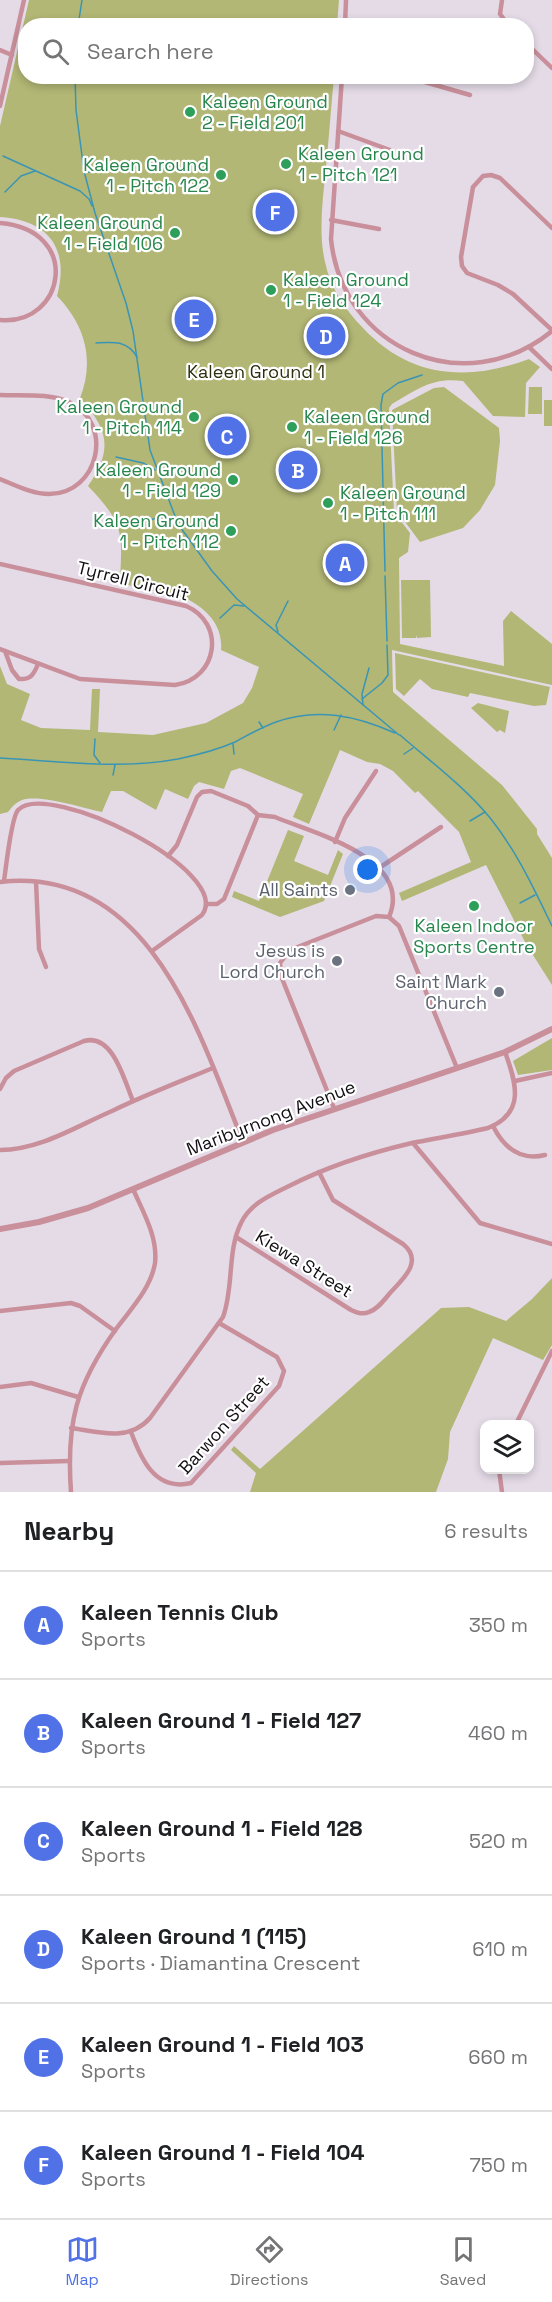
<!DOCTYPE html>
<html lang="en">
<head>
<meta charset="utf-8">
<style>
	:root { --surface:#fff; --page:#f2f2f2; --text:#202124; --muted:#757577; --line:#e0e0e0; --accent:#5172e7 }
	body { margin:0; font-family:"Space Grotesk",sans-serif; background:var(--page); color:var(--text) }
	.controls { position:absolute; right:18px; bottom:18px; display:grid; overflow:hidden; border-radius:12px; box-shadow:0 3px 9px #0003 }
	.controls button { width:54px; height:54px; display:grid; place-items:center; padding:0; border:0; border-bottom:2px solid var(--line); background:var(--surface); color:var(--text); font:30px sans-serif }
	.you { position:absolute; left:368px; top:870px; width:21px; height:21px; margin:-15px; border:4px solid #fff; border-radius:50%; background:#1a73e8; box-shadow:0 0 0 9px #1a73e833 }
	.badge { display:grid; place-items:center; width:39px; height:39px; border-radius:50%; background:var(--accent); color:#fff; font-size:20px; font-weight:700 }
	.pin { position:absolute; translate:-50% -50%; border:3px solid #fff; box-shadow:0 2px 6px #0006 }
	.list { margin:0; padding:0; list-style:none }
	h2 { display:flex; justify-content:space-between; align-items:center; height:78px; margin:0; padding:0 24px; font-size:26px }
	h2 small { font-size:20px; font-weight:400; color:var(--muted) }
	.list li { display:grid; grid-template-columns:39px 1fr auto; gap:18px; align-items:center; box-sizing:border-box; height:108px; padding:0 24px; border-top:2px solid var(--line) }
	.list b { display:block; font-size:22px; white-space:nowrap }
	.list p { margin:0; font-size:20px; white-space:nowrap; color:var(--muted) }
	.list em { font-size:20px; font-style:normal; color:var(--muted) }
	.icon { flex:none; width:33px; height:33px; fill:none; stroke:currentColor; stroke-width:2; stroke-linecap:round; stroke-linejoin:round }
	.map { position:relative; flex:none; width:552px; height:1492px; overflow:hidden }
	.search { position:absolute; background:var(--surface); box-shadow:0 3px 9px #0003; left:18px; right:18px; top:18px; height:66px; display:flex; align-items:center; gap:15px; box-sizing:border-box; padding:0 21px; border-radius:24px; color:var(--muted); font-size:22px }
	.sheet { height:726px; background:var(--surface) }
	nav { display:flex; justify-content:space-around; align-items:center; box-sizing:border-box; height:84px; border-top:2px solid var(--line); background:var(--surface); font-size:16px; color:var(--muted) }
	nav a { display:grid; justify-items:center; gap:3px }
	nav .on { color:var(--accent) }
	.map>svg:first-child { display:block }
	.green { fill:#b2b775 }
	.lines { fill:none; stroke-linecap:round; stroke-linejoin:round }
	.stream { stroke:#3a95b5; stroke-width:1.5 }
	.minor { stroke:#c9909b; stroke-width:4.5 }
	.tertiary { stroke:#c9909b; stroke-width:6 }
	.leisure-dot { fill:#2e9e5b; stroke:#fff; stroke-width:2 }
	.worship-dot { fill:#6b7280; stroke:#fff; stroke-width:2 }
	.labels { text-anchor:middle; stroke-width:4.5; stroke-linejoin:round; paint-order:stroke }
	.leisure-label { font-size:18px; fill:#27864d; stroke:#fff; text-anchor:start }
	.park-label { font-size:18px; fill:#2d2f0f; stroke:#fff }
	.street-label { font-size:18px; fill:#120f13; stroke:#fff }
	.worship-label { font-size:18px; fill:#5b616d; stroke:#fff; text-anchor:end }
</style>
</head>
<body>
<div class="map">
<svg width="552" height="1492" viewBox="0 0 552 1492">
	<rect width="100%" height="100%" fill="#e4dbe7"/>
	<g class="green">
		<path d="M29,0h310l-2,25 -311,1v50l308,1c-3,30 -5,60 -8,90 -3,31 -8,65 -1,95 5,25 20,48 38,66 47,50 104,54 166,31l11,8 -14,16 -1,34 -32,-1 -30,-35c-31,-4 -45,8 -71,23l-3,4 5,104 16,21 -2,19 -9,6 1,86 104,22 -1,-45 8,-10 41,33v41l-160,-35 1,42 109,93 35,44v5l15,24v127l-26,-41 -40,-79 -84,36 -3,-8 72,-31 -12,-30 -41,-41 -3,2 -22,-22 -13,-7 -13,-2 -27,-12 -31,74 -16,-7 10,-23 -63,-26 -9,3 -7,18 -25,-7 -5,4 -6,13 -23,-10 -9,21 -33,-19h-12l-9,21c-20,-4 -61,-18 -80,-12 -7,3 -10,7 -14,12l-8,2v-148l7,18 23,10 -9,26 20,8 49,2 2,-41h8l-2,43 55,3 53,-12 37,-20 9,-15 7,-21 -38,-17c2,-23 -12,-39 -32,-50l-69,-17c2,-52 5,-58 -32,-97 25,-36 21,-56 -8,-88 15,-38 5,-73 -23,-102 13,-48 -9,-76 -57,-79v-91z"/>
		<polygon points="444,387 499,428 500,441 495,485 480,510 463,528 420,542 397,511 392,410 434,388"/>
		<polygon points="529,387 542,387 542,414 528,414"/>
		<rect x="544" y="400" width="8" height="26"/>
		<polygon points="401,580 430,580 431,637 417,638 417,635 416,638 402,638"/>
		<polygon points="395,653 550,687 546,705 534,706 470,693 468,697 432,689 420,679 404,696 396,689"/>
		<polygon points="478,703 509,711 505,733 500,730 497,732 471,708"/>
		<polygon points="288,830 304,836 294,861 328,875 338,850 343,854 324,901 280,917 232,897 234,891 259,901"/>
		<polygon points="552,1038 552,1070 518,1075 513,1061"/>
		<polygon points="552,1278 552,1345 543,1360 493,1338 450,1432 448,1459 436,1492 250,1492 256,1473 231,1450 234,1446 260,1469 441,1308 469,1307 506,1321 532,1299"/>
	</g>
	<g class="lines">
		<g class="stream">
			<polyline points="78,26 82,0"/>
			<polyline points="75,76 76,110 84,171 95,213 126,303 133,331 150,450 178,524 212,571 237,599 399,735"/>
			<polyline points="3,156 80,191 89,199 92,206"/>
			<polyline points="99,171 107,168"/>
			<polyline points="85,172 95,172"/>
			<polyline points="5,192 21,176 35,171"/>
			<path d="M96,343c17,-1 31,-3 41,14"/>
			<polyline points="116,457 143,463 155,470"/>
			<polyline points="132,524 162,517 177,523"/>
			<polyline points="385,571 381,405 383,394 398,383 422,375"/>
			<polyline points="385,576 387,641"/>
			<polyline points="220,618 234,605 244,606"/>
			<polyline points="278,632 276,625 288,601"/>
			<polyline points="362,699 382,683 388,675 387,645"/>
			<polyline points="363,705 362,694 369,668"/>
			<polyline points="259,722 263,728"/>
			<polyline points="334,730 341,715"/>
			<path d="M400,735c31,27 65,52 91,84 26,33 43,70 61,107"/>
			<polyline points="95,739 94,755 100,763"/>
			<polyline points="233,744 234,754"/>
			<polyline points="404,754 413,748"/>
			<path d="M0,758c59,3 119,12 178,1 19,-4 39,-9 57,-17 13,-7 27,-15 41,-20 41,-15 81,-6 119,11"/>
			<polyline points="113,775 115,765"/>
			<polyline points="470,821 485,812"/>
			<polyline points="520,903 535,895"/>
		</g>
		<g class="minor">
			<polyline points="502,0 500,14 509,26"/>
			<polyline points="345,26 346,0"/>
			<polyline points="526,43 552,68"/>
			<polyline points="0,50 12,55"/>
			<path d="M342,76l-11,163c11,110 134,163 221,92"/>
			<polyline points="404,76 470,95"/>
			<polyline points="0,106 24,0"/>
			<polyline points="338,131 390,150"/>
			<polyline points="331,220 379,229"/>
			<path d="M0,223c83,7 65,103 0,97"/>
			<polyline points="552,228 500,178 491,175 483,176 473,187 461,257 462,266 467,273 498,285 513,294 552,330"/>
			<polyline points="529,347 552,369"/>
			<path d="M0,395c22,1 49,-2 69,7 46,21 30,92 -20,92 -17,0 -34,-9 -49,-15"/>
			<path d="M0,564l186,42c40,17 32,73 -11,79l-95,-6 -80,-30"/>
			<path d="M5,651l7,19 7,9c12,1 15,-5 19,-15"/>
			<polyline points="335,842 345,818 376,771"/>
			<path d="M168,856l9,-11 20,-48 5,-5 9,-1 37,15 10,9 17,2c38,16 139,41 114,100"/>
			<polyline points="379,868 441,827"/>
			<path d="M4,881c2,-13 7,-63 14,-71 29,-31 217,61 184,105l-50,36"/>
			<path d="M0,882c149,-17 199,150 243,260"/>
			<polyline points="36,882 39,949 46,967"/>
			<polyline points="208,904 217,904 224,899 258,815"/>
			<polyline points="515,1081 552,1073"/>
			<path d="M0,1089l6,-11 8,-7 70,-30c29,-8 40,39 49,60"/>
			<polyline points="334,1108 281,976 280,963 290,950 376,916 389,917 399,926 457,1068"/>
			<path d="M493,1126c11,22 27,35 52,29"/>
			<polyline points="413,1143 480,1223 552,1244"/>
			<path d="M0,1150c40,0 77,-24 112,-39 33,-16 67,-29 101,-43"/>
			<path d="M236,1237l115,73c6,3 12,5 18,2 9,-3 15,-12 21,-19 13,-14 34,-32 13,-49l-70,-44 -14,-28"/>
			<polyline points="0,1311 71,1303 80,1306 115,1331"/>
			<polyline points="0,1387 31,1383 78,1397"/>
			<polyline points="516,1424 552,1351"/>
			<path d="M71,1428c28,4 58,14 79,-10l73,-101c11,-30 4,-66 18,-94 9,-19 28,-27 46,-36 39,-20 82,-34 125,-44 25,-5 51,-9 76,-15 38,-15 28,-46 17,-76"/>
			<path d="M131,1432c9,24 23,60 60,51l88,-97 5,-15 -7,-14 -58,-34"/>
			<polyline points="0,1463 69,1461"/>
			<polyline points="499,1470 502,1492"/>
			<path d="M71,1492c-5,-69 5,-107 45,-163 15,-20 35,-41 39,-66 3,-26 -12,-51 -22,-74"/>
		</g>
		<polyline class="tertiary" points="0,1229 39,1222 88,1208 273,1130 505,1052 552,1029"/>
	</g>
	<g class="leisure-dot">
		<circle cx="190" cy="112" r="6"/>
		<circle cx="286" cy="164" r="6"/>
		<circle cx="221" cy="175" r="6"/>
		<circle cx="175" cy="233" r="6"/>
		<circle cx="271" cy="290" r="6"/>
		<circle cx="194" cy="417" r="6"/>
		<circle cx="292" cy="427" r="6"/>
		<circle cx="233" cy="480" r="6"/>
		<circle cx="328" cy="503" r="6"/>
		<circle cx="231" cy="531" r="6"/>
		<circle cx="474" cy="906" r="6"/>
	</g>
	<g class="worship-dot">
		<circle cx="350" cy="890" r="6"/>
		<circle cx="337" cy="961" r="6"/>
		<circle cx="499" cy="992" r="6"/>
	</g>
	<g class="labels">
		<g class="leisure-label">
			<text x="202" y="108">Kaleen Ground<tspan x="202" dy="21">2 - Field 201</tspan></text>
			<text x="298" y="160">Kaleen Ground<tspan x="298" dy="21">1 - Pitch 121</tspan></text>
			<text x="209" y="171" text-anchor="end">Kaleen Ground<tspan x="209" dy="21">1 - Pitch 122</tspan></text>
			<text x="163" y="229" text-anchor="end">Kaleen Ground<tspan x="163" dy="21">1 - Field 106</tspan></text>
			<text x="283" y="286">Kaleen Ground<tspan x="283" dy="21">1 - Field 124</tspan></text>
			<text x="182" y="413" text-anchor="end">Kaleen Ground<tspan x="182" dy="21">1 - Pitch 114</tspan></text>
			<text x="304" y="423">Kaleen Ground<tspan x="304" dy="21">1 - Field 126</tspan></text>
			<text x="221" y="476" text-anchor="end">Kaleen Ground<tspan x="221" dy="21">1 - Field 129</tspan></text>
			<text x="340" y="499">Kaleen Ground<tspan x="340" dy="21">1 - Pitch 111</tspan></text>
			<text x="219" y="527" text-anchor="end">Kaleen Ground<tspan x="219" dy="21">1 - Pitch 112</tspan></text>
			<text x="474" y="932" text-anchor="middle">Kaleen Indoor<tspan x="474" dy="21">Sports Centre</tspan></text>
		</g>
		<g class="park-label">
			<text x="256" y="378">Kaleen Ground 1</text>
		</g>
		<g class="street-label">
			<text transform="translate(133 581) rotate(14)" y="6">Tyrrell Circuit</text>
			<text transform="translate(271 1118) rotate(-21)" y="6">Maribyrnong Avenue</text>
			<text transform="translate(304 1264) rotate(32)" y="6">Kiewa Street</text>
			<text transform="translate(224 1425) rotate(-48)" y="6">Barwon Street</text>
		</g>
		<g class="worship-label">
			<text x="338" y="896">All Saints</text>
			<text x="325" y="957">Jesus is<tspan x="325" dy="21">Lord Church</tspan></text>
			<text x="487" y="988">Saint Mark<tspan x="487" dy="21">Church</tspan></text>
		</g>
	</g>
</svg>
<div class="controls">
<button><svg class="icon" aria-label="layers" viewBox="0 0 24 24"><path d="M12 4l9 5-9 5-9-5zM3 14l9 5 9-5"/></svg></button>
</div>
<div class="you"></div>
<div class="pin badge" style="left:345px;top:563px">A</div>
<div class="pin badge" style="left:298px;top:470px">B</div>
<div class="pin badge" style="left:227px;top:436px">C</div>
<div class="pin badge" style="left:326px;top:336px">D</div>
<div class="pin badge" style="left:194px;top:319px">E</div>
<div class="pin badge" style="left:275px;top:212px">F</div>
<div class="search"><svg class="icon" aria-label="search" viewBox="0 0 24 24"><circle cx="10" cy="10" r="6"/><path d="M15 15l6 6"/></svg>Search here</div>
</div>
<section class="sheet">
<h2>Nearby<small>6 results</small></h2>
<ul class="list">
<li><span class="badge">A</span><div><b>Kaleen Tennis Club</b><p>Sports</p></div><em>350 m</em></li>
<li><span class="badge">B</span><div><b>Kaleen Ground 1 - Field 127</b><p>Sports</p></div><em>460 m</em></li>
<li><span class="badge">C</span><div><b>Kaleen Ground 1 - Field 128</b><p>Sports</p></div><em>520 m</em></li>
<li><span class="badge">D</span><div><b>Kaleen Ground 1 (115)</b><p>Sports · Diamantina Crescent</p></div><em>610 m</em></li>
<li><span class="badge">E</span><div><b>Kaleen Ground 1 - Field 103</b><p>Sports</p></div><em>660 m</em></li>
<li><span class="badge">F</span><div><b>Kaleen Ground 1 - Field 104</b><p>Sports</p></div><em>750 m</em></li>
</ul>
</section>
<nav>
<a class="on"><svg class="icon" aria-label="map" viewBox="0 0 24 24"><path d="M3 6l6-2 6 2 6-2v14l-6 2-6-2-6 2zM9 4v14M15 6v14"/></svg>Map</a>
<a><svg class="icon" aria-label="directions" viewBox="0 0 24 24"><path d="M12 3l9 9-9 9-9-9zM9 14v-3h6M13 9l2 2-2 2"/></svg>Directions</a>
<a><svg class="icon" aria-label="saved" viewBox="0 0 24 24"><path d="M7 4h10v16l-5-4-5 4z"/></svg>Saved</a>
</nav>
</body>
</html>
